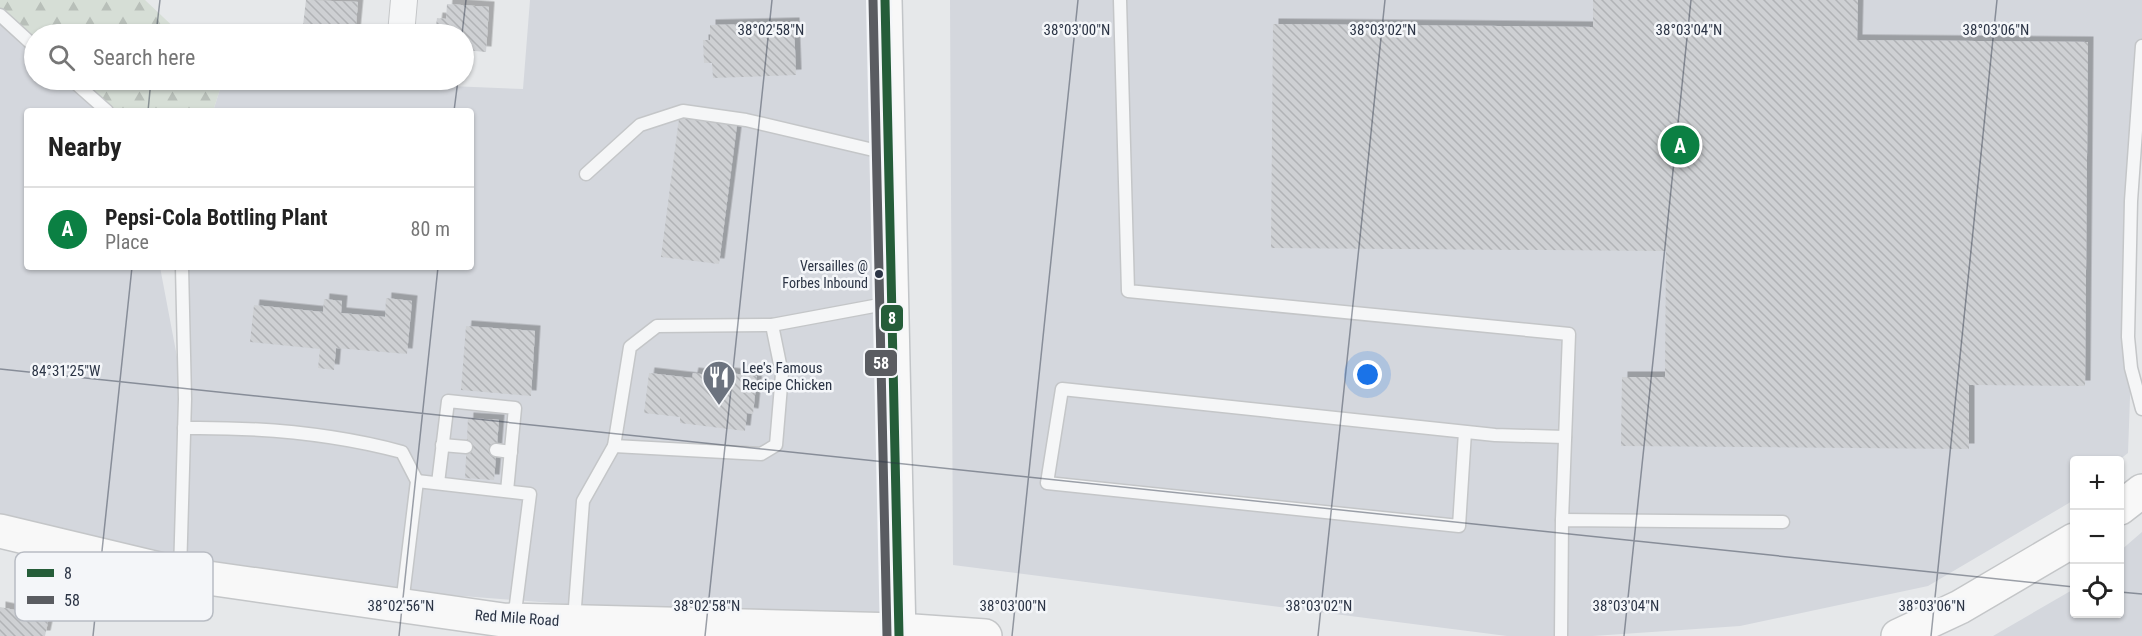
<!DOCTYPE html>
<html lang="en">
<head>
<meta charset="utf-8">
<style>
	:root { --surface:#fff; --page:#f2f2f2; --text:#222; --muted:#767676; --line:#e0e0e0; --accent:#0b8043 }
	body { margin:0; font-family:"Roboto Condensed",sans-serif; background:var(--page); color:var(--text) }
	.controls { position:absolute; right:18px; bottom:18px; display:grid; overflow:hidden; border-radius:6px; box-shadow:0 2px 4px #0004 }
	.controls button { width:54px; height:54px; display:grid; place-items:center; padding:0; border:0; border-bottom:2px solid var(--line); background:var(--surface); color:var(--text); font:30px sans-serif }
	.you { position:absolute; left:1368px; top:375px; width:21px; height:21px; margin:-15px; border:4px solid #fff; border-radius:50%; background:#1a73e8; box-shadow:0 0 0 9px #1a73e833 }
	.badge { display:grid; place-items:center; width:39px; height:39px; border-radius:50%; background:var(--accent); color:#fff; font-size:20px; font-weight:700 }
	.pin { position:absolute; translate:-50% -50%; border:3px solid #fff; box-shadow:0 2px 6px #0006 }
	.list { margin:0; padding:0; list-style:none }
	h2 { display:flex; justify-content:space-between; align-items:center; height:78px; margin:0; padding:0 24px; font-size:26px }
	h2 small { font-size:20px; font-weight:400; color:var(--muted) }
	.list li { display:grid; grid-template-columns:39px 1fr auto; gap:18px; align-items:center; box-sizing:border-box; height:84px; padding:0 24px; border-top:2px solid var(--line) }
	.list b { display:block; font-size:22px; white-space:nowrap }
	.list p { margin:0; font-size:20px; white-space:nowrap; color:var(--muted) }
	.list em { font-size:20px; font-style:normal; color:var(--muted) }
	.icon { flex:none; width:33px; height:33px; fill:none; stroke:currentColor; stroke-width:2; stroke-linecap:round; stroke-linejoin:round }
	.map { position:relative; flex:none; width:2142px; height:636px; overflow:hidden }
	.search { position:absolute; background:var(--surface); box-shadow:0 2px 4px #0004; left:24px; top:24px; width:450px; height:66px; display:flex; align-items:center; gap:15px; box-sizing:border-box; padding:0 21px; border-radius:33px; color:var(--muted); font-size:22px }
	.panel { position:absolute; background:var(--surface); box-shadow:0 2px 4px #0004; left:24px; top:108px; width:450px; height:162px; border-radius:6px }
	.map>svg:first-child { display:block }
	.built { fill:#d4d7dd }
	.forest { fill:url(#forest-firs) }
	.building { fill:url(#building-back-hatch); filter:url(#shadow) }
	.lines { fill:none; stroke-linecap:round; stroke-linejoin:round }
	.lane-casing { stroke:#c4c6c8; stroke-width:15 }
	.street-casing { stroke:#c4c6c8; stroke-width:28 }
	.secondary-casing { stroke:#c4c6c8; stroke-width:36 }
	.primary-casing { stroke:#c2c5c8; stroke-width:36 }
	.lane { stroke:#f5f6f7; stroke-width:12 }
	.street { stroke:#f5f6f7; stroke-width:26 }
	.secondary { stroke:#f8f8f8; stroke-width:33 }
	.primary { stroke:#f8f8f8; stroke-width:33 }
	.bus-1-casing { stroke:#f4f6f9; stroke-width:14 }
	.bus-2-casing { stroke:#f4f6f9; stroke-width:14 }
	.bus-1 { stroke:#255d39; stroke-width:9 }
	.bus-2 { stroke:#5a5c61; stroke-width:9 }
	.ticks { fill:none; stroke:#2b3445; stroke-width:1.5; stroke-opacity:0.45 }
	.bus-dot { fill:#2b3445; stroke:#f4f6f9; stroke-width:2 }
	.labels { text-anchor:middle; stroke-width:5; stroke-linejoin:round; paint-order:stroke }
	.bus-label { font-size:14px; fill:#2b3445; stroke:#f4f6f9; text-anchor:end }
	.poi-label { font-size:15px; fill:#2b3445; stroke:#f4f6f9; text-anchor:start }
	.street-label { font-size:15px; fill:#2b3445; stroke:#f4f6f9 }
	.key { fill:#f4f6f9; stroke:#b8bcc3; stroke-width:1.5 }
	.key-label { font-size:16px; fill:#2b3445 }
	.ticks-label { font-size:15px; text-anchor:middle; fill:#2b3445; stroke:#f4f6f9; stroke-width:5; stroke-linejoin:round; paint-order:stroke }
	.line-badge { stroke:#f4f6f9; stroke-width:2 }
	.badge-label { font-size:16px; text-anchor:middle; font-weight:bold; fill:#fff }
</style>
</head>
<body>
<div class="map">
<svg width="2142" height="636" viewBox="0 0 2142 636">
	<defs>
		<pattern id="forest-firs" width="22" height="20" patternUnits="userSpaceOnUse" patternTransform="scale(1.5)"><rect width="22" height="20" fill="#d6ded6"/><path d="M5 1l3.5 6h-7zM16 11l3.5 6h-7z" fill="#b8bfb9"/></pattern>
		<pattern id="building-back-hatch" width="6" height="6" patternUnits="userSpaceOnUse" patternTransform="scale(1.5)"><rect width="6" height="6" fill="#ced0d3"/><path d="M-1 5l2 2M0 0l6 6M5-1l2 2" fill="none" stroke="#b1b3b6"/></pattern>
		<filter id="shadow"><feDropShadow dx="5.5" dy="-5.5" stdDeviation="0" flood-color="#0004"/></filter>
	</defs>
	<rect width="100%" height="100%" fill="#e6e8ea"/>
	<g class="built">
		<polygon points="530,0 885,0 899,630 180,574 0,531 0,16 34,46 34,80 72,80 107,111 27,111 27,267 160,267 184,394 182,267 471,267 471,111 213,111 223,80 305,80 523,89"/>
		<polygon points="950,0 2142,0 2142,134 2139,148 2128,453 2119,460 2074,460 2074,498 2069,503 1928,586 1740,626 1593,636 1507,636 953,565"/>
		<polygon points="2142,532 2142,636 1993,636 2074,589 2074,614 2120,614 2120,551"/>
	</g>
	<g class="forest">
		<polygon points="0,0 145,0 181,34 34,34 34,46 0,15"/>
		<polygon points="72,80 223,80 213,111 107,111"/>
	</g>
	<g class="building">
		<polygon points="306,0 358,2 355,34 302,34"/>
		<polygon points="1593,0 1858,0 1857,40 2088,42 2085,386 1969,385 1969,449 1621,446 1622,377 1665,377 1666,251 1271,248 1273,24 1593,27"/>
		<polygon points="447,4 489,7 486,52 464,50 464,34 435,34 437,18 446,19"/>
		<polygon points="794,23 796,75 713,78 712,63 704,63 703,40 710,40 710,25"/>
		<polygon points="679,118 737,125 719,264 661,257"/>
		<polygon points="386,298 412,301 407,354 336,348 334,370 318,368 320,349 250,342 254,305 323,312 324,299 342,301 341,313 385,317"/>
		<polygon points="466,326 535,331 531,396 461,390"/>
		<polygon points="709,371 757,376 753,414 747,413 745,431 680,423 680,417 644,413 649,373 692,378 693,373 708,375"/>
		<polygon points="468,418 499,420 494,480 465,478"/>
		<polygon points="0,607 49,617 45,636 0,636"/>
	</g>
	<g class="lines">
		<defs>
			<g id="lane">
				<polyline points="1120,0 1128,291 1569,334 1562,520"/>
				<polyline points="0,15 34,46"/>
				<polyline points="2142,46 2131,201 2128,337 2131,368 2142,409"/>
				<polyline points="72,80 107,111"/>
				<polyline points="586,174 640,125 683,111 746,120 886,153"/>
				<path d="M184,428c74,-1 148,5 218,24l15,29 -15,123"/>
				<polyline points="1465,432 1459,526 1047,483 1062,389 1495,435 1565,437"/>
				<polyline points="442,445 466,447"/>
				<polyline points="614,446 761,454 776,445 782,374 772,325"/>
				<polyline points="496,450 511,452"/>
				<polyline points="417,481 530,494 514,620"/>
				<polyline points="438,483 448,401 515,408 507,491"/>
				<polyline points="180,573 185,399 182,267"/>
				<polyline points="574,620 583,501 614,446 630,347 657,326 772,325 890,303"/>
				<polyline points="1561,636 1562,520 1783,522"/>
			</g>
			<polyline id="street" points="401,34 404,0"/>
			<g id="secondary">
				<polyline points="2120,508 2142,491"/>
				<polyline points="0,531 180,574 503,620 899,630 985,636"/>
				<polyline points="1898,636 1960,607 2074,540"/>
			</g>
			<polyline id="primary" points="885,0 899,636"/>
		</defs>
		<use href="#lane" class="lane-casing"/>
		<use href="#street" class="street-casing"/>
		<use href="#secondary" class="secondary-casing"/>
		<use href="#primary" class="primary-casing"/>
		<use href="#lane" class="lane"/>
		<use href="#street" class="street"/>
		<use href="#secondary" class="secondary"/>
		<use href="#primary" class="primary"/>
		<defs>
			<polyline id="bus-1" points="885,0 899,636"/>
			<polyline id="bus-2" points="873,0 887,636"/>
		</defs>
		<use href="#bus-1" class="bus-1-casing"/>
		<use href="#bus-2" class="bus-2-casing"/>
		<use href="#bus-1" class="bus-1"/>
		<use href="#bus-2" class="bus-2"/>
	</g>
	<path class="ticks" d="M156,34l4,-34M462,34l4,-34M148,111l3,-31M454,111l4,-31M0,369l2074,218M2120,592l22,2M93,636l39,-369M399,636l39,-369M705,636l67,-636M1012,636l66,-636M1318,636l67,-636M1624,636l67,-636M1931,636l66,-636"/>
	<defs>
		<symbol id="restaurant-pin" viewBox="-11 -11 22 30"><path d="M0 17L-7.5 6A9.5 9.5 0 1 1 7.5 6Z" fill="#6c737f" stroke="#f4f6f9"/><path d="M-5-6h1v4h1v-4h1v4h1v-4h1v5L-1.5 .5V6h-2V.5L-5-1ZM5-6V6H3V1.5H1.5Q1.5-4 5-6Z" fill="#fff"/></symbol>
	</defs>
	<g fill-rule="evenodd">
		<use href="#restaurant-pin" x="700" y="358" width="38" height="52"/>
	</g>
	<circle class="bus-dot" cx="879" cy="274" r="5"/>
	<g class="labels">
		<g class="bus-label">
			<text x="868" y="271">Versailles @<tspan x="868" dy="17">Forbes Inbound</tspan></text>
		</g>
		<g class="poi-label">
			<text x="742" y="373">Lee's Famous<tspan x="742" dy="17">Recipe Chicken</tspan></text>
		</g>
		<g class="street-label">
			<text transform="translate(517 618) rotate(4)" y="5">Red Mile Road</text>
		</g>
	</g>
	<rect x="15" y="552" width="198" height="69" rx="9" class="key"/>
	<rect x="27" y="569" width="27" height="8" fill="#255d39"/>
	<rect x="27" y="596" width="27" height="8" fill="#5a5c61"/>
	<g class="key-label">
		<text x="64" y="579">8</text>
		<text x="64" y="606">58</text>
	</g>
	<g class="ticks-label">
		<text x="771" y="35">38°02'58"N</text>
		<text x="1077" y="35">38°03'00"N</text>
		<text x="1383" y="35">38°03'02"N</text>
		<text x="1689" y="35">38°03'04"N</text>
		<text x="1996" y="35">38°03'06"N</text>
		<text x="66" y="376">84°31'25"W</text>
		<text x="401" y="611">38°02'56"N</text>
		<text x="707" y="611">38°02'58"N</text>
		<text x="1013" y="611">38°03'00"N</text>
		<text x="1319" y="611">38°03'02"N</text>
		<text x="1626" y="611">38°03'04"N</text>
		<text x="1932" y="611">38°03'06"N</text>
	</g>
	<g class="line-badge">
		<rect x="880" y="304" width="24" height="28" rx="6" fill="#255d39"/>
		<rect x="864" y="349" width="34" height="28" rx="6" fill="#5a5c61"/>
	</g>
	<g class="badge-label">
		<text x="892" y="324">8</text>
		<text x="881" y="369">58</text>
	</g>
</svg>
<div class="controls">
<button>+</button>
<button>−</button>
<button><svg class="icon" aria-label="locate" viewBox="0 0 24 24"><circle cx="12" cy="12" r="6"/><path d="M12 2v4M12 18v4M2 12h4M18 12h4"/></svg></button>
</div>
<div class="you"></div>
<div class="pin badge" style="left:1680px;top:145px">A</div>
<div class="search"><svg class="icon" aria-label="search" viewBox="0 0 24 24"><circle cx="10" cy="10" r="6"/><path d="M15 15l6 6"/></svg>Search here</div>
<section class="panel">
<h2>Nearby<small></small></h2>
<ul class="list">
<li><span class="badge">A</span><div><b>Pepsi-Cola Bottling Plant</b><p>Place</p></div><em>80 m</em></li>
</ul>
</section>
</div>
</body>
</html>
